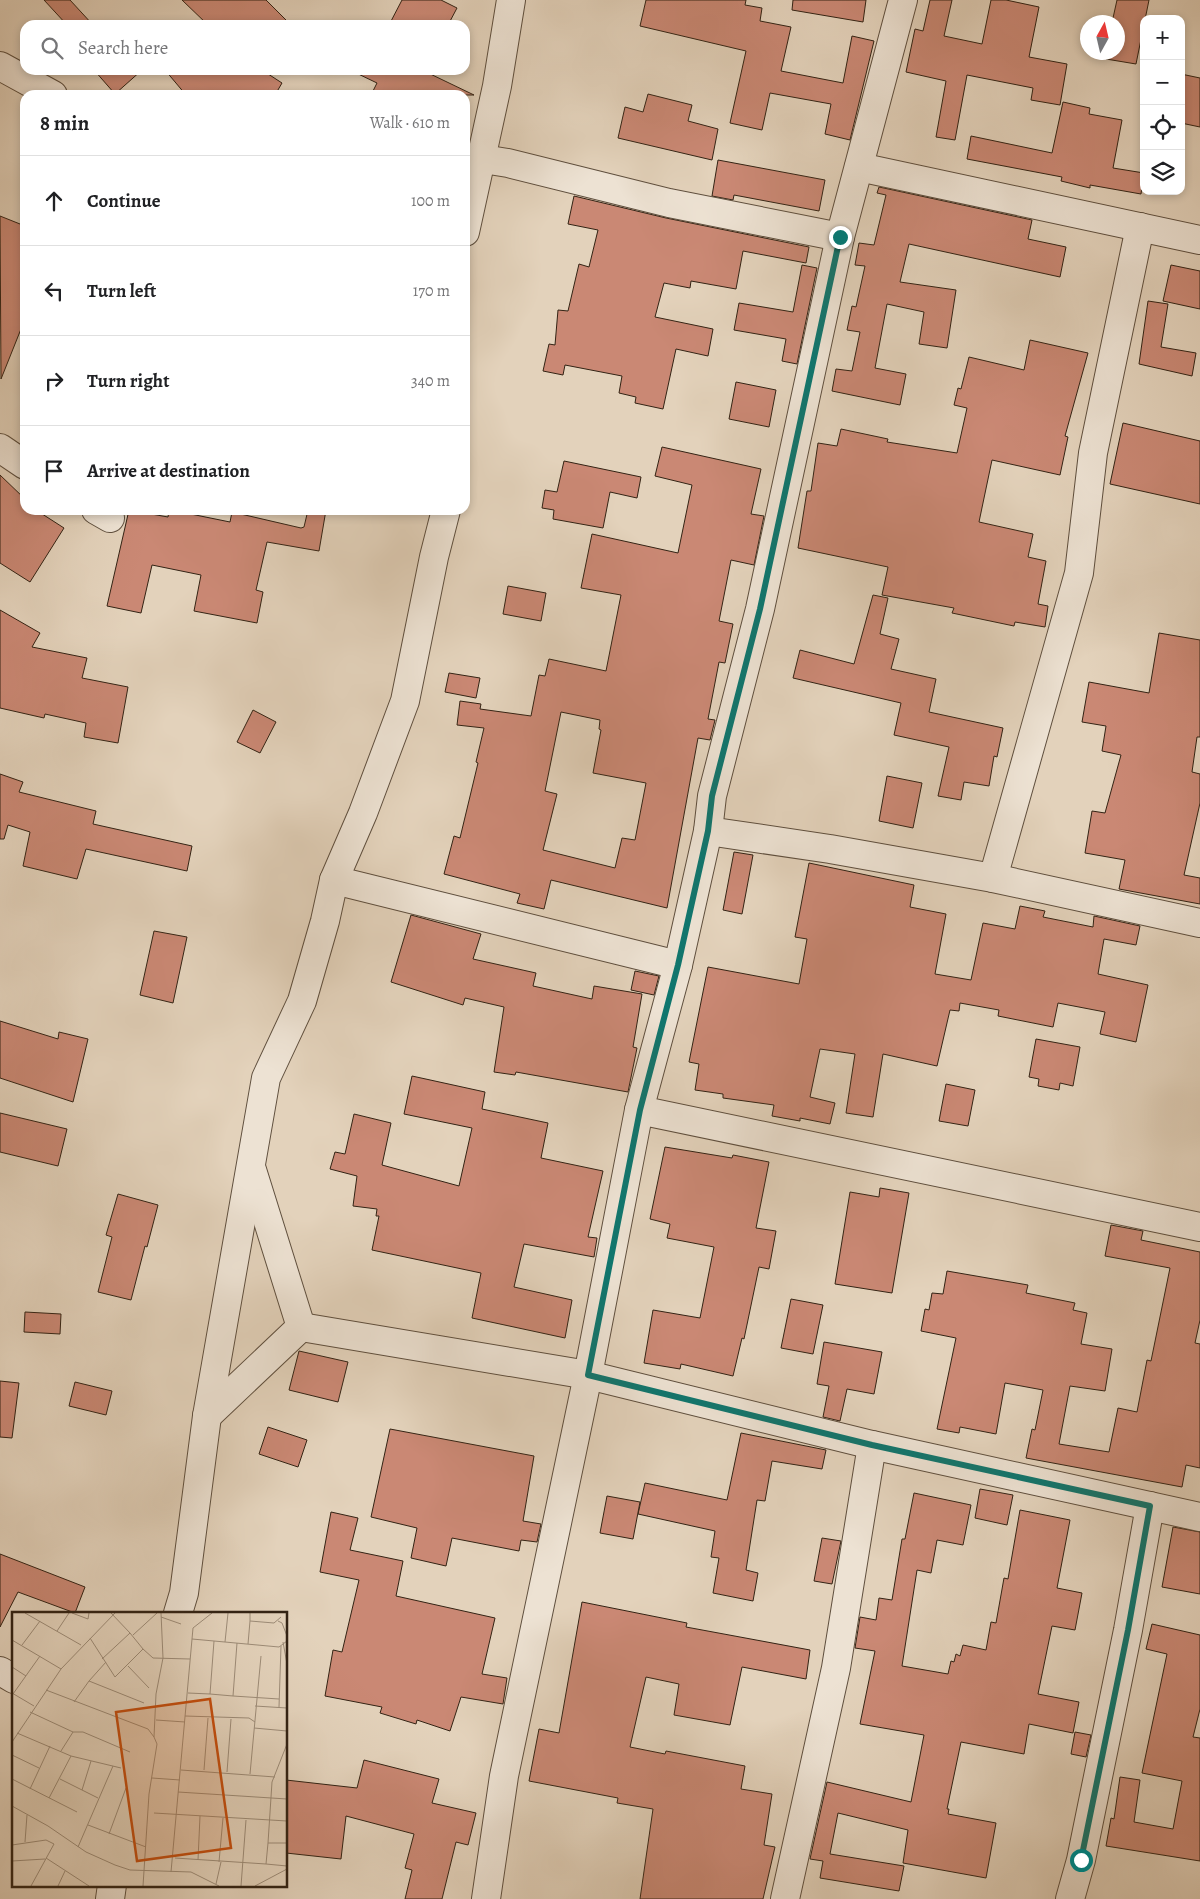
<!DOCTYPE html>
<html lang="en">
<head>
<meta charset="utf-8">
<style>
	:root { --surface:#fff; --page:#f2f2f2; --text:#202124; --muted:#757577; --line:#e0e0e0 }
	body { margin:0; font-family:Alegreya,serif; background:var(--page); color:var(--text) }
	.controls { position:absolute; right:15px; top:15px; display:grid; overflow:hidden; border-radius:10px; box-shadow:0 2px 8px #0003 }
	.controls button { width:45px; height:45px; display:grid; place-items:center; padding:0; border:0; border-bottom:1px solid var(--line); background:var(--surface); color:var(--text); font:25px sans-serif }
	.compass { position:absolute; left:1080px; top:15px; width:45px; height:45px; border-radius:50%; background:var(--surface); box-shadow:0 2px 8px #0003; rotate:8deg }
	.stop { position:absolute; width:15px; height:15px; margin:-11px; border:4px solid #0f766e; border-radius:50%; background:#fff }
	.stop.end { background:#0f766e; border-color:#fff; box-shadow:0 1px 5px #0008 }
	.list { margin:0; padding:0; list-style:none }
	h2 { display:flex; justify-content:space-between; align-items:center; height:65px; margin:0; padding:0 20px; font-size:21px }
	h2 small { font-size:16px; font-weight:400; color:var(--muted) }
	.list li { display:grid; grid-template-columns:32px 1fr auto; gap:15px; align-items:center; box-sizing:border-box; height:90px; padding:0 20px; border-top:1px solid var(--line) }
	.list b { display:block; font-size:19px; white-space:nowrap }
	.list em { font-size:16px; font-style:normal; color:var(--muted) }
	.icon { flex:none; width:28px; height:28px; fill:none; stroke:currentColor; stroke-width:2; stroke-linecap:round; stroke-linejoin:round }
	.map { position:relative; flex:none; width:1200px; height:1899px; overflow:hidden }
	.search { position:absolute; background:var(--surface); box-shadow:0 2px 8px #0003; left:20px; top:20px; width:450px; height:55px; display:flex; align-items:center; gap:12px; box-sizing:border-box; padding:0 18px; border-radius:15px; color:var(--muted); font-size:19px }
	.panel { position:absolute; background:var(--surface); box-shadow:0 2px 8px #0003; left:20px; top:90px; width:450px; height:425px; border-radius:15px }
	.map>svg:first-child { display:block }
	.building { fill:#ca8874; stroke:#332314; fill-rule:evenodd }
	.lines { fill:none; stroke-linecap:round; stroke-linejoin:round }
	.minor-casing { stroke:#5f4f3e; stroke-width:30 }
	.minor { stroke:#ede2d3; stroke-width:28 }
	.route { stroke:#0f766e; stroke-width:6 }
	.inset-road { fill:none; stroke:#9d8c78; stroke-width:1 }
	.view { fill:#c44e0e; fill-opacity:0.15; stroke:#c44e0e; stroke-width:2.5 }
	.inset-edge { fill:none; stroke:#332314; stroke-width:2.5 }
</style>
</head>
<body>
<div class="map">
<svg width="1200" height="1899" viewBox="0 0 1200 1899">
	<rect width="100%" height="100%" fill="#e3d2bb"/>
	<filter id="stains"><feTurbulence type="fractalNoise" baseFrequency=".004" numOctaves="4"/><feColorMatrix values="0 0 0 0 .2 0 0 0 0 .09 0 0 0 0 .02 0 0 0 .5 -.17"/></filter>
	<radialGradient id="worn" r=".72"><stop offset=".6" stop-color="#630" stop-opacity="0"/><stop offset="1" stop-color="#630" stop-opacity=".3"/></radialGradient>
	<g class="building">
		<polygon points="44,0 70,0 93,25 67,25"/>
		<polygon points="182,0 266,0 291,25 208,25"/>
		<polygon points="402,0 441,0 457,8 448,25 389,25"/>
		<polygon points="646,0 746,0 745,5 762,8 760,21 791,27 781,71 843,83 852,36 874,41 850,140 825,134 831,104 770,93 762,130 730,123 746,51 640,26"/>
		<polygon points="793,0 866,0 863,22 792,10"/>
		<polygon points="930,0 952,0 944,36 982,44 991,0 1006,0 1039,7 1029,57 1067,64 1060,105 1031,100 1033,88 967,75 955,140 936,137 946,81 906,72 915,29 923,31"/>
		<polygon points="1117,0 1149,0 1136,64 1106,59 1108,52 1118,52 1118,22 1113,22 1113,18"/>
		<polygon points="94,70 142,70 115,94"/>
		<polygon points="165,70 262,70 282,83 275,95 186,95"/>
		<polygon points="350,70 422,70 474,95 371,95 377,83"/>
		<polygon points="1181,74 1200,78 1200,127 1181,123"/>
		<polygon points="648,94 692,105 688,121 718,129 712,160 618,138 625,107 643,112"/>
		<polygon points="1063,102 1090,108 1089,114 1122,120 1113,168 1144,173 1141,194 1090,185 1090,188 1061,181 1062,177 967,159 971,136 1052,153"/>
		<polygon points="718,160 825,180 819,211 734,195 733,200 712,196"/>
		<polygon points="879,187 1032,220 1028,239 1066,247 1060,277 909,244 900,282 956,290 947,348 919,344 924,312 887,304 875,368 906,374 900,405 832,391 836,369 852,371 860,332 847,330 852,306 856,307 865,266 855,265 859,243 874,245 886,195 877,193"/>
		<polygon points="574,196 666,218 809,247 806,263 743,251 736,289 691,281 690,288 664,283 655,317 713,329 708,356 676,349 663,409 635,403 636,397 619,393 622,376 565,365 563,375 543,371 549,344 555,345 558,310 568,311 579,264 589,267 598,230 568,224"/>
		<polygon points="0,216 25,226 25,319 1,379"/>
		<polygon points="802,265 817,268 797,364 782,361 786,339 734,330 739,303 793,312"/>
		<polygon points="1171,265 1200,271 1200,309 1163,301"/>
		<polygon points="1148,301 1168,304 1161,347 1196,353 1192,376 1139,364"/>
		<polygon points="1030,340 1088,353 1065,436 1068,437 1060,475 992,460 979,522 1033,534 1028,557 1046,561 1038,604 1048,606 1045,627 1015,622 1014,626 952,613 954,608 882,595 888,567 798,548 807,491 811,491 818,443 837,446 841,429 888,439 887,442 957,453 967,408 954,405 958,388 961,389 969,357 1024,370"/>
		<polygon points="736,382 776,390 769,427 729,419"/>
		<polygon points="1123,423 1200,441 1200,504 1110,484"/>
		<path d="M662,447l99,22 -10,45 13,2 -10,49 -23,-5 -12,61 14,3 -8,39 -6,-1 -11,57 7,1 -5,20 -12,-2 -31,170 -116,-28 -7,29 -27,-6 3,-9 -76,-20 10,-38 6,2 18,-75 -2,-1 8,-34 -27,-3 3,-24 21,3 -1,5 51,7 8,-41 6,1 4,-17 57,12 15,-76 -40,-7 11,-54 86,19 14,-68 -37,-9zM561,712l39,8 -1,9 2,1 -8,43 53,10 -11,57 -13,-2 -7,30 -72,-18 14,-56 -12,-3z"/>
		<polygon points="564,461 641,477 637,498 610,492 603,528 553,519 554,510 542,508 545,490 557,492"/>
		<polygon points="0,475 25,499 25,510 36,510 64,528 30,582 0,563"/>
		<polygon points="129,510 168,517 169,510 171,510 230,522 232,512 301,528 304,527 308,510 326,510 319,551 267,542 256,590 263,592 257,623 194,611 201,575 152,565 141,613 107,606"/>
		<polygon points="508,586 546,593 541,621 503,614"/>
		<polygon points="873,595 888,598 880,634 899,639 891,669 936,679 929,712 1003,728 997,757 994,756 989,786 964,782 961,800 938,796 949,747 894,735 901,703 793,678 800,650 854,664"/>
		<polygon points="0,610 40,633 32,647 87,658 82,678 128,687 118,743 84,737 86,723 45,714 44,718 0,708"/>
		<polygon points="1159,633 1200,640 1200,737 1197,737 1192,772 1200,774 1200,803 1184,875 1200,878 1200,904 1119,889 1125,860 1085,853 1092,811 1105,813 1121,755 1102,751 1106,726 1082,722 1089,682 1149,693"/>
		<polygon points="449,673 480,678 476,698 445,692"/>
		<polygon points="253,710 276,722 260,753 237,742"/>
		<polygon points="0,774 23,782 19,792 96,811 93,824 192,846 187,871 86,849 77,879 23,866 30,832 8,825 4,839 0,839"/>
		<polygon points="887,776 922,783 913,828 879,821"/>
		<polygon points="734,852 753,855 742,914 723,910"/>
		<polygon points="809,863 914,885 910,907 946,914 935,974 971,980 983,923 1015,929 1020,906 1045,911 1043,917 1093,927 1094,916 1140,926 1136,945 1104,939 1098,974 1148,985 1136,1042 1100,1034 1105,1012 1058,1003 1053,1027 998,1016 999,1010 960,1003 959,1011 950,1010 937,1066 883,1054 873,1117 846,1113 855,1054 820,1049 810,1097 835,1103 830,1124 800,1118 800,1121 772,1116 774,1105 723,1098 723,1094 695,1090 699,1064 689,1062 708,967 799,984 807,939 795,937"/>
		<polygon points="411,915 481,934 473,959 536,973 533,986 592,999 594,986 642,994 633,1047 637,1048 628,1092 516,1072 515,1075 494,1072 504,1007 465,998 463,1005 391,982"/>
		<polygon points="154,931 187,937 173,1003 140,995"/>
		<polygon points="635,971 659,976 654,995 631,990"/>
		<polygon points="0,1021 58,1039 59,1032 88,1039 73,1102 0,1078"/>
		<polygon points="1036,1039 1080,1047 1073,1086 1060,1083 1059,1090 1038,1086 1039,1079 1029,1077"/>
		<polygon points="412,1076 485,1092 482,1109 548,1123 541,1158 603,1171 588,1237 597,1238 594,1257 524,1244 514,1287 572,1300 565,1338 472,1318 481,1273 372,1250 379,1216 376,1216 377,1209 353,1206 357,1176 330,1169 335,1152 345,1154 354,1114 391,1123 382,1165 459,1186 472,1128 404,1114"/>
		<polygon points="946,1084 975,1090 968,1126 939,1121"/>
		<polygon points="0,1113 67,1129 58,1166 0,1152"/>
		<polygon points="665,1147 732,1158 733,1155 769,1162 756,1228 776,1231 769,1269 759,1267 744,1339 742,1338 733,1376 681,1364 680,1369 644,1363 653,1310 700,1318 714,1247 667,1238 670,1224 650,1219"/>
		<polygon points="880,1188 909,1193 892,1293 835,1284 850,1192 879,1197"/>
		<polygon points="118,1194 158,1205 147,1247 145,1246 131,1300 98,1292 112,1237 106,1235"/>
		<polygon points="1111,1225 1143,1231 1141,1240 1200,1252 1200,1320 1195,1343 1200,1344 1200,1468 1186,1465 1182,1487 1026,1458 1032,1429 1035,1430 1043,1390 1005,1383 996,1434 960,1427 959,1433 937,1429 956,1338 921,1331 925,1309 929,1310 932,1293 943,1294 947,1271 1028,1285 1026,1293 1075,1303 1073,1310 1087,1313 1081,1344 1112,1349 1105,1391 1070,1386 1059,1444 1109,1452 1118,1408 1137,1412 1147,1360 1151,1361 1170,1268 1105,1256"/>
		<polygon points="791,1299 823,1305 813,1354 781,1348"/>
		<polygon points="25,1312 61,1314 60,1334 24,1332"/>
		<polygon points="824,1342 882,1352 874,1394 847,1389 840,1421 823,1417 829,1386 817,1384"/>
		<polygon points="299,1351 348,1362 338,1402 289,1390"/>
		<polygon points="0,1381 19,1383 12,1438 0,1437"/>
		<polygon points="75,1382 112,1391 106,1415 69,1406"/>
		<polygon points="268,1427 307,1440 298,1467 259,1454"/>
		<polygon points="390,1429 534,1456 523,1521 541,1524 537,1542 521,1540 519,1551 452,1538 446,1566 411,1558 417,1528 371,1517"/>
		<polygon points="741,1433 826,1450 822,1469 772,1461 765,1501 757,1500 746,1570 758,1573 753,1601 713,1593 719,1558 711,1557 715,1531 638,1514 645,1483 727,1500"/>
		<polygon points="980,1489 1013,1495 1007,1525 975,1518"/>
		<polygon points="914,1493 971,1505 963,1545 937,1540 931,1573 917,1570 902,1666 948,1674 951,1661 954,1662 956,1654 960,1656 963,1645 986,1650 991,1622 996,1623 1004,1578 1008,1579 1020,1510 1070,1520 1057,1588 1082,1593 1075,1630 1052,1626 1038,1694 1079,1702 1073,1733 1029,1724 1024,1754 961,1742 947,1809 949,1809 948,1814 996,1823 986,1878 903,1863 908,1830 838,1813 830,1854 904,1866 899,1891 820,1878 823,1861 810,1859 827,1782 911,1802 924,1735 860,1724 875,1651 855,1648 860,1617 876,1620 879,1598 892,1600 902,1539 905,1539"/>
		<polygon points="607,1496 640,1502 633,1539 600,1533"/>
		<polygon points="331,1512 358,1518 350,1550 403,1561 396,1596 495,1618 482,1674 507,1678 503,1704 461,1697 450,1731 417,1720 416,1724 380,1713 382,1707 325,1696 333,1650 342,1652 359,1580 320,1572"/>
		<polygon points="1173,1527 1200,1532 1200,1594 1162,1587"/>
		<polygon points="822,1538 841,1541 832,1584 814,1581"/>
		<polygon points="0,1554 85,1587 75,1613 18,1592 0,1627"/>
		<polygon points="582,1602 687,1623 686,1627 810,1650 806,1679 742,1667 730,1725 674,1715 679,1684 646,1677 630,1747 665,1754 666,1751 745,1766 741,1789 772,1794 764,1845 775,1847 763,1899 640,1899 653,1809 617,1803 618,1798 529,1781 539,1729 559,1733"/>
		<polygon points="1152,1624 1200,1635 1200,1709 1193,1737 1200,1738 1200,1861 1106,1846 1111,1818 1114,1819 1120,1777 1140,1780 1134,1822 1173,1829 1182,1781 1142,1773 1167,1654 1146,1649"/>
		<polygon points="1075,1732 1091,1735 1086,1757 1071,1754"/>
		<polygon points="364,1760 439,1779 432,1803 476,1813 468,1845 456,1842 442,1899 405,1899 412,1870 405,1868 414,1834 346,1816 341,1859 286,1853 286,1780 357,1788"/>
	</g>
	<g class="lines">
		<defs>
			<g id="minor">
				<polyline points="0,66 53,95"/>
				<polyline points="483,159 508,163 669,203 840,237"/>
				<polyline points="859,167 1200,240"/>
				<polyline points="465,232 497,86 511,0"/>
				<polyline points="0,448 25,465"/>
				<polyline points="96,510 110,518"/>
				<polyline points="708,831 830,849 993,878 1200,923"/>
				<polyline points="993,878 1079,573 1093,453 1140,227"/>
				<polyline points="334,880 678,965"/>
				<polyline points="639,1110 1200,1227"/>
				<polyline points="252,1170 301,1327"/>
				<polyline points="301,1327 588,1375 872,1445 1200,1517"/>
				<polyline points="207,1416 301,1327"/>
				<polyline points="178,1613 184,1593 207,1416 266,1078 302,1001 325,921 334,880 363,813 405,701 434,557 446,510"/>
				<polyline points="0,1671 14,1679"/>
				<polyline points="110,1899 112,1885"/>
				<polyline points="486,1899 504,1776 588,1375 639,1110 678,965 708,831 712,796 760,609 840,237 903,0"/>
				<polyline points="785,1899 836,1668 872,1445"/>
				<polyline points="1070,1899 1081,1860 1128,1630 1150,1506"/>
			</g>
		</defs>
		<use href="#minor" class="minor-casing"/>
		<use href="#minor" class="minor"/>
	</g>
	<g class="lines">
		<polyline class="route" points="840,237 760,609 712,796 708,831 678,965 640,1110 588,1375 872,1445 1150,1506 1128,1630 1081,1860"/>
	</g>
	<g transform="translate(12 1612)">
		<rect width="275" height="275" fill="#e3d2bb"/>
		<path class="inset-road" d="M13,1l56,32M60,1l16,6 1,-6M99,1l19,20M238,1v8l24,2 7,-6M149,5l20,7M266,9l4,2 5,13M45,19l12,-18M121,23l24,-22M78,26l25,39 28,-28 10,9 37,1M180,27l22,2 -4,53 23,2M0,28l49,29M202,29l65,6 8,-6M213,30l3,-29M271,30l4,22M225,31l-4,53 46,3M236,32l2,-23M10,33l18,-24M90,47l28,-26 13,16M116,54l21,22M0,55l14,9M77,69l17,-19M34,78l102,39 6,8M0,81l22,13M176,81l22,1M1,82l27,-38M62,90l15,-21 55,22M243,94l32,2M267,95l2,-61M18,100l43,20h10l47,20M173,104l64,2 6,4M144,108l29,2M242,116l33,3M5,121l54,23 50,12M0,130l49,-73 54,-56M275,132l-15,38 -4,61h19M49,139l12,-19M0,143l27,13M79,149l-9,29 16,8M169,158l94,7M192,158l4,-52M215,160l4,-53M238,162l11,-118M140,166l28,2M0,167l65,33M48,167l22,11M18,177l20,-43M166,180l109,7M37,186l22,-42M0,194l36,20 38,26 29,13 15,5 61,2 28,14M142,201l133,8M76,213l58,22M97,222l17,-46M13,230l2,-27M256,231l-2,21 21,2M0,233l34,-5 8,4 -23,42M66,235l35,-81M34,246l43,28M163,246l91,6M186,248l2,-44M0,249l33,-2M207,250l4,-44M159,260l22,-244 19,-15M204,272l5,-22M46,274l7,-15M131,274l6,-92 8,-50 -3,-7 2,-43 7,-36 -2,-45M229,274l5,-66M243,274l32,-17"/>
		<path class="view" d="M198,87l21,149 -94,13 -21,-149z"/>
		<rect width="275" height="275" class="inset-edge"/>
	</g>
	<rect width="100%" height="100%" filter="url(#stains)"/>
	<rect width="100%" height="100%" fill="url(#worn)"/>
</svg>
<div class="controls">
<button>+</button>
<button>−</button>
<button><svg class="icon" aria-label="locate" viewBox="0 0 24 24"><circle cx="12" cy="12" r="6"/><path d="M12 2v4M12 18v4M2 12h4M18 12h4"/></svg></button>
<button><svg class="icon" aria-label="layers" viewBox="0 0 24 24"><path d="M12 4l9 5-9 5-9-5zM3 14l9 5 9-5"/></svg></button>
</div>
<svg class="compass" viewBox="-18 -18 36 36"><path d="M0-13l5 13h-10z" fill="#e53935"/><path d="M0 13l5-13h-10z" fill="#757577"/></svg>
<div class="stop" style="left:1081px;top:1860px"></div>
<div class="stop end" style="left:840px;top:237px"></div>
<div class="search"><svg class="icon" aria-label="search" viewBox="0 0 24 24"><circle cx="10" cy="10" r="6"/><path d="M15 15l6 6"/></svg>Search here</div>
<section class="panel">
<h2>8 min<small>Walk · 610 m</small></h2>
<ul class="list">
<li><svg class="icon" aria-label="ahead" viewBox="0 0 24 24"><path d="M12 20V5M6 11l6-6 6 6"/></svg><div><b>Continue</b></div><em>100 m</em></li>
<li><svg class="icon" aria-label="left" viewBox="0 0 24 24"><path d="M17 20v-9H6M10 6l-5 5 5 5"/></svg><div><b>Turn left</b></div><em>170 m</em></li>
<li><svg class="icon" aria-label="right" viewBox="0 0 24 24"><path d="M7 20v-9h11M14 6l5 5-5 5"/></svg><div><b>Turn right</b></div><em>340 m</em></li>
<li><svg class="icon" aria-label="arrive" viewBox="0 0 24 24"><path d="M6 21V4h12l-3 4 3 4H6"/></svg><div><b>Arrive at destination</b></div></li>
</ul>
</section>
</div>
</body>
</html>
